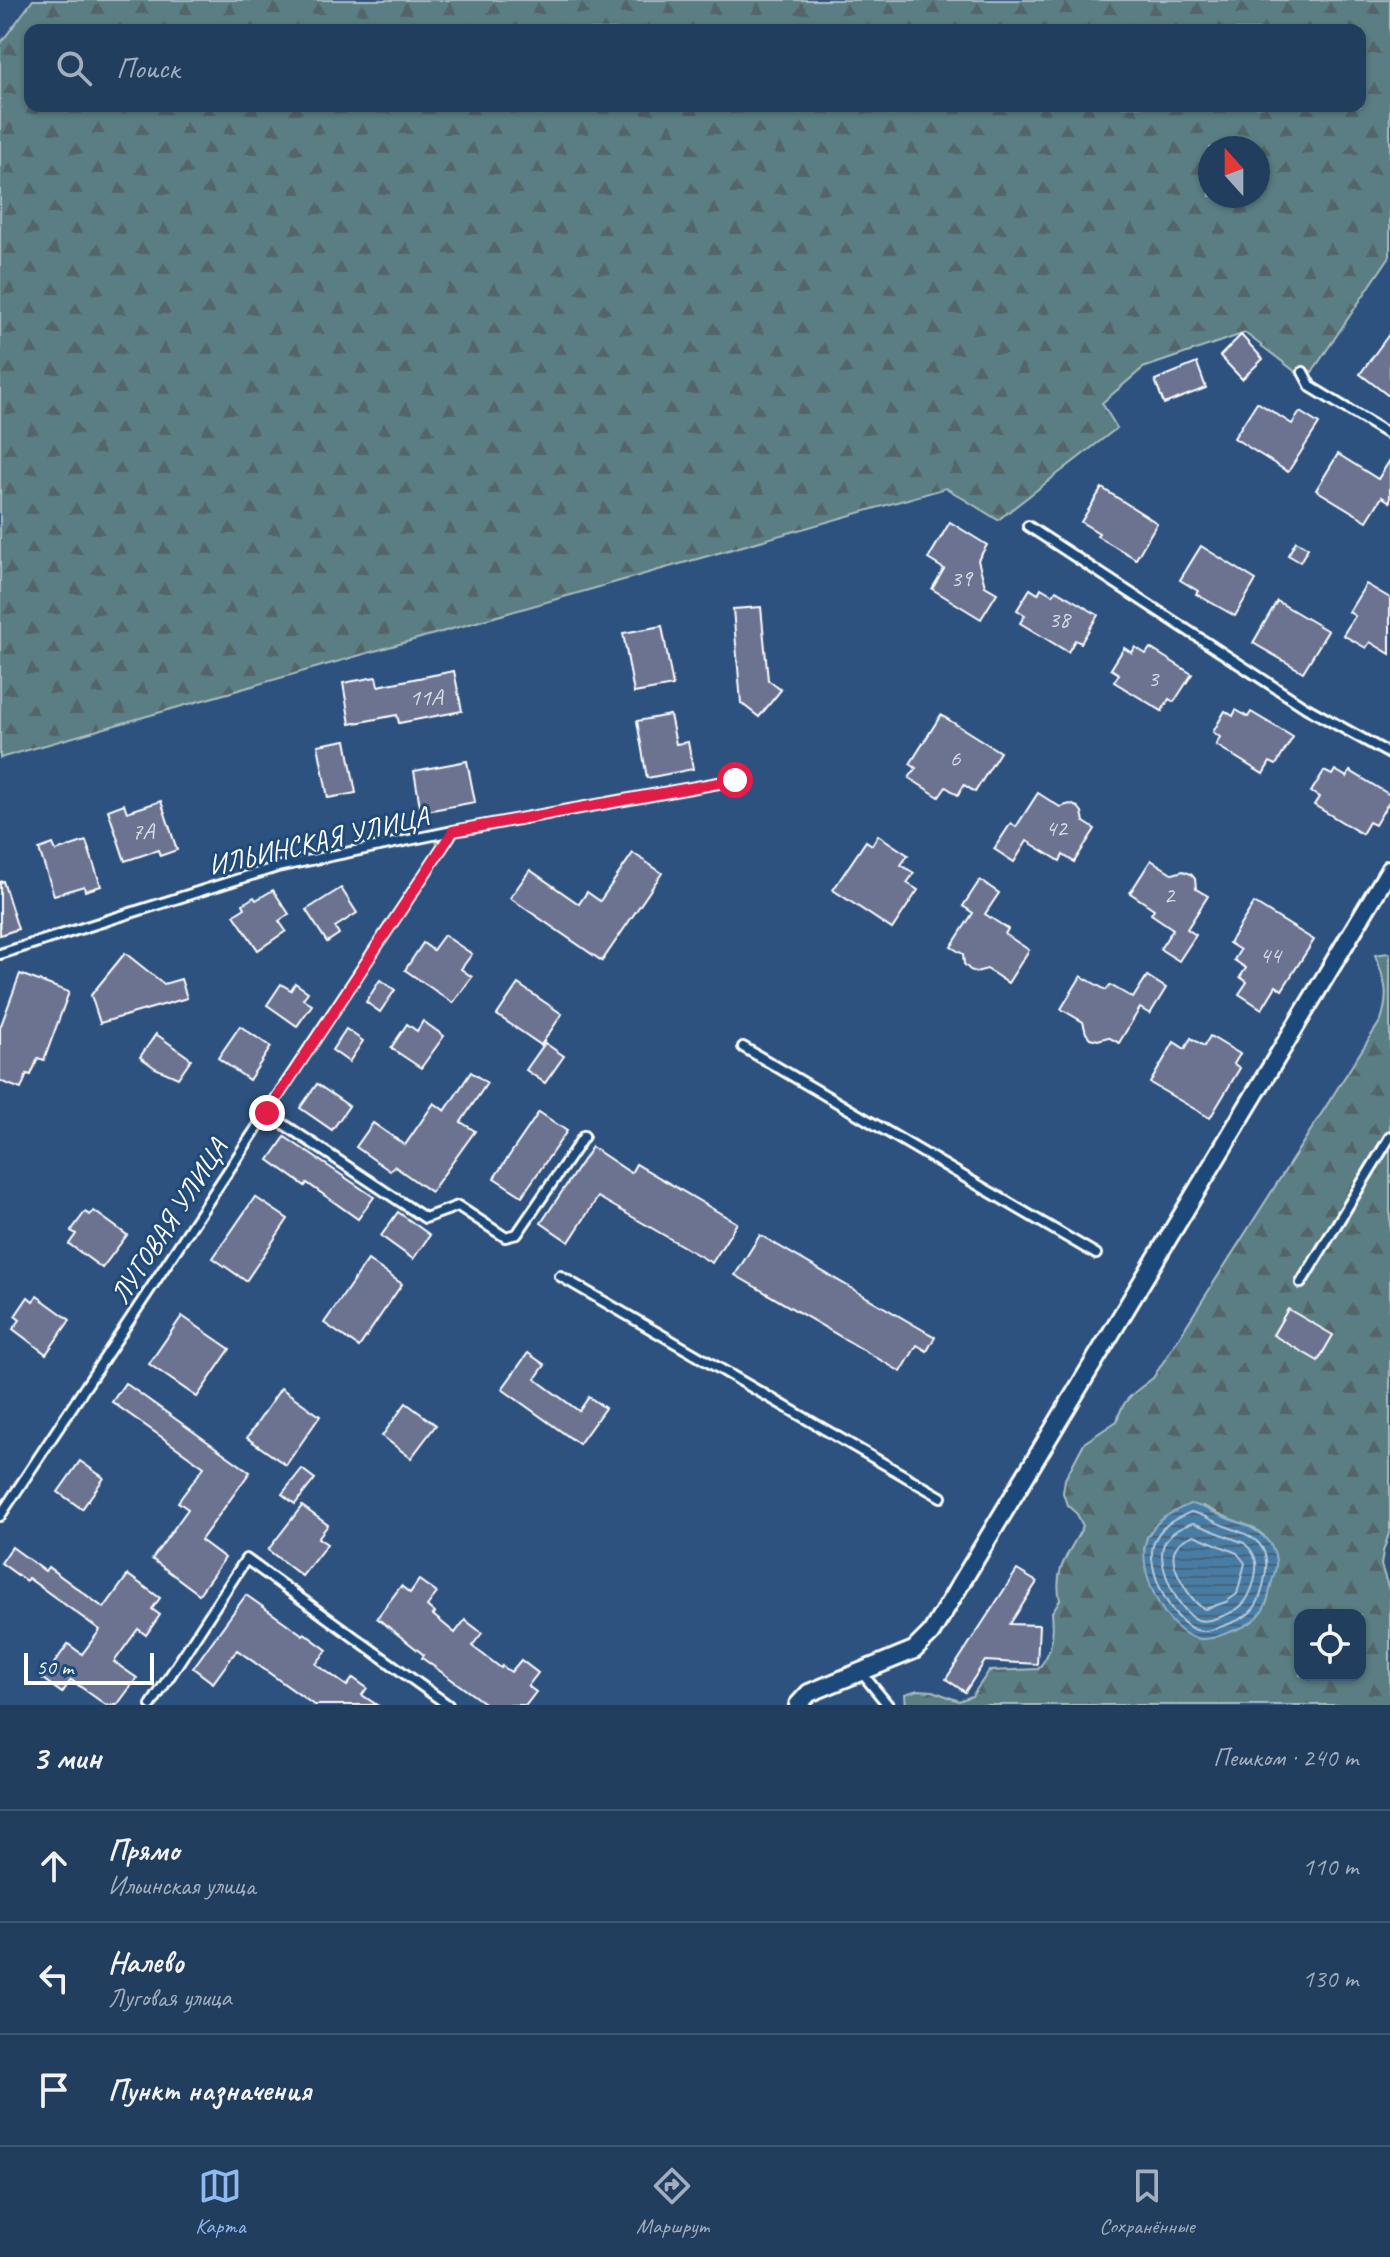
<!DOCTYPE html>
<html lang="ru">
<head>
<meta charset="utf-8">
<style>
	:root { --surface:#223e5f; --page:#2a4565; --text:#f1f3f6; --muted:#a2aebd; --line:#3f5774; --accent:#90b9f0 }
	body { margin:0; font-family:Caveat,sans-serif; background:var(--page); color:var(--text) }
	.controls { position:absolute; right:24px; bottom:24px; display:grid; overflow:hidden; border-radius:16px; box-shadow:0 2px 6px #0004 }
	.controls button { width:72px; height:72px; display:grid; place-items:center; padding:0; border:0; border-bottom:2px solid var(--line); background:var(--surface); color:var(--text); font:40px sans-serif }
	.compass { position:absolute; left:1198px; top:136px; width:72px; height:72px; border-radius:50%; background:var(--surface); box-shadow:0 2px 6px #0004; rotate:339deg }
	.scale { position:absolute; left:24px; bottom:20px; width:130px; box-sizing:border-box; padding-left:8px; border:4px solid #fff; border-top:0; font-size:22px; line-height:28px; white-space:nowrap; color:#fff; -webkit-text-stroke:6px #1f4a7a; paint-order:stroke }
	.stop { position:absolute; width:24px; height:24px; margin:-18px; border:6px solid #e11d48; border-radius:50%; background:#fff }
	.stop.end { background:#e11d48; border-color:#fff; box-shadow:0 2px 8px #0008 }
	.list { margin:0; padding:0; list-style:none }
	h2 { display:flex; justify-content:space-between; align-items:center; height:104px; margin:0; padding:0 32px; font-size:34px }
	h2 small { font-size:26px; font-weight:400; color:var(--muted) }
	.list li { display:grid; grid-template-columns:52px 1fr auto; gap:24px; align-items:center; box-sizing:border-box; height:112px; padding:0 32px; border-top:2px solid var(--line) }
	.list b { display:block; font-size:30px; white-space:nowrap }
	.list p { margin:0; font-size:26px; white-space:nowrap; color:var(--muted) }
	.list em { font-size:26px; font-style:normal; color:var(--muted) }
	.icon { flex:none; width:44px; height:44px; fill:none; stroke:currentColor; stroke-width:2; stroke-linecap:round; stroke-linejoin:round }
	.map { position:relative; flex:none; width:1390px; height:1705px; overflow:hidden }
	.search { position:absolute; background:var(--surface); box-shadow:0 2px 6px #0004; left:24px; right:24px; top:24px; height:88px; display:flex; align-items:center; gap:20px; box-sizing:border-box; padding:0 28px; border-radius:16px; color:var(--muted); font-size:30px }
	.sheet { height:440px; background:var(--surface) }
	nav { display:flex; justify-content:space-around; align-items:center; box-sizing:border-box; height:112px; border-top:2px solid var(--line); background:var(--surface); font-size:22px; color:var(--muted) }
	nav a { display:grid; justify-items:center; gap:4px }
	nav .on { color:var(--accent) }
	.map>svg:first-child { display:block }
	.forest { fill:url(#forest-firs); stroke:#acbec1; stroke-width:2; fill-rule:evenodd }
	.water { fill:url(#water-rules); stroke:#91b0c9; stroke-width:2 }
	.lines { fill:none; stroke-linecap:round; stroke-linejoin:round }
	.shore { stroke:#b5cadb; stroke-width:2 }
	.building { fill:#6c7391; stroke:#fff; stroke-width:2 }
	.lane-casing { stroke:#fff; stroke-width:14 }
	.street-casing { stroke:#fff; stroke-width:22 }
	.lane { stroke:#1f4a7a; stroke-width:8 }
	.street { stroke:#1f4a7a; stroke-width:16 }
	.route { stroke:#e11d48; stroke-width:10 }
	.labels { text-anchor:middle; stroke-width:6; stroke-linejoin:round; paint-order:stroke }
	.number-label { font-size:24px; fill:#dadce4 }
	.street-label { font-size:28px; fill:#fff; stroke:#1f4a7a }
</style>
</head>
<body>
<div class="map">
<svg width="1390" height="1705" viewBox="0 0 1390 1705">
	<defs>
		<pattern id="forest-firs" width="22" height="20" patternUnits="userSpaceOnUse" patternTransform="scale(2)"><rect width="22" height="20" fill="#5a7e83"/><path d="M5 1l3.5 6h-7zM16 11l3.5 6h-7z" fill="#536568"/></pattern>
		<pattern id="water-rules" width="6" height="5" patternUnits="userSpaceOnUse" patternTransform="scale(2)"><rect width="6" height="5" fill="#477ba5"/><path d="M0 2.5h6" fill="none" stroke="#4a6478"/></pattern>
	</defs>
	<rect width="100%" height="100%" fill="#2e527f"/>
	<filter id="ink" filterUnits="userSpaceOnUse"><feTurbulence type="fractalNoise" baseFrequency=".0125" numOctaves="2"/><feDisplacementMap in="SourceGraphic" scale="16" xChannelSelector="R" yChannelSelector="G"/><feConvolveMatrix kernelMatrix="1 2 1 2 8 2 1 2 1" color-interpolation-filters="sRGB"/></filter>
	<g filter="url(#ink)">
		<g class="forest">
			<path d="M33,0h1357v256l-78,116 -6,-4 -5,8 -56,-43 -102,35 -41,35 15,25 -119,92 -52,-32 -946,270v-714zM30,30h1330v76h-1330zM1210,148h48v48h-48z"/>
			<path d="M1388,953l2,1v576l-7,22 -2,13 9,28v112h-484l-1,-11 13,-4 15,1 26,10 13,-5 17,-25 49,-2c15,-17 16,-35 14,-57l8,-12c-7,-32 9,-46 23,-74l-6,-12 -10,-9 -4,-12 2,-14 19,-36 33,-22c6,-23 18,-29 36,-43l228,-358c9,-26 4,-40 -6,-65zM1203,1506l25,12 26,10 10,8 12,25 -9,41 -17,21 -38,15 -68,-88 3,-13 8,-11zM1300,1615h60v60h-60z"/>
		</g>
		<path class="water" d="M1190,1504c15,2 25,10 39,15 20,6 45,17 47,42 1,7 -3,17 -5,24 -2,10 -4,20 -10,28 -7,10 -20,15 -31,19 -9,3 -19,8 -29,7 -35,-2 -68,-74 -53,-103 9,-18 25,-24 42,-32z"/>
		<g class="lines">
			<g class="shore">
				<path d="M1191,1512c13,2 22,10 34,14 31,11 48,19 39,56 -2,8 -3,16 -8,23 -6,11 -19,16 -30,20 -10,3 -20,8 -30,5 -25,-8 -52,-64 -42,-88 7,-17 21,-23 37,-30z"/>
				<path d="M1193,1523l51,20c14,12 14,22 10,39 -5,16 -10,25 -26,32 -9,3 -21,9 -30,6 -19,-7 -43,-57 -34,-76 6,-12 17,-17 29,-21z"/>
				<path d="M1194,1535l43,18 8,10 -8,31 -11,8 -21,7c-13,-5 -35,-42 -31,-57 3,-10 11,-13 20,-17z"/>
			</g>
		</g>
		<g class="building">
			<polygon points="1390,333 1390,397 1360,374"/>
			<polygon points="1241,335 1263,359 1242,379 1220,356"/>
			<polygon points="1197,363 1206,388 1164,404 1155,380"/>
			<polygon points="1257,402 1292,424 1300,412 1319,424 1288,472 1234,438"/>
			<polygon points="1338,454 1378,479 1390,460 1390,502 1382,497 1367,521 1316,490"/>
			<polygon points="1102,488 1157,523 1136,559 1097,536 1099,533 1081,522"/>
			<polygon points="950,522 987,545 978,560 985,586 997,593 981,619 932,589 944,569 928,559"/>
			<polygon points="1296,541 1308,548 1300,562 1288,555"/>
			<polygon points="1201,546 1256,580 1235,616 1196,594 1198,591 1180,580"/>
			<polygon points="1366,584 1390,598 1390,654 1370,642 1366,648 1343,635 1355,616 1349,612"/>
			<polygon points="1041,588 1053,595 1056,590 1098,615 1081,643 1075,640 1068,652 1020,623 1025,615 1017,610 1030,589 1038,594"/>
			<polygon points="1277,601 1328,631 1303,672 1253,643"/>
			<polygon points="761,607 768,680 781,690 759,717 741,703 733,609"/>
			<polygon points="662,626 673,686 634,693 623,633"/>
			<polygon points="1135,647 1146,654 1150,648 1192,674 1174,702 1169,699 1162,711 1114,682 1119,674 1111,669 1124,648 1132,653"/>
			<polygon points="454,671 462,711 399,723 397,715 350,724 343,683 376,677 378,686"/>
			<polygon points="1236,710 1248,717 1251,712 1293,737 1276,765 1270,762 1263,774 1216,745 1220,737 1213,732 1225,711 1233,716"/>
			<polygon points="670,715 676,744 688,742 693,769 647,778 637,721"/>
			<polygon points="941,715 1000,752 975,792 964,785 958,795 946,787 939,797 909,778 916,768 910,764"/>
			<polygon points="346,740 356,793 328,798 318,745"/>
			<polygon points="467,761 475,802 421,812 414,771"/>
			<polygon points="1335,770 1347,777 1350,771 1390,795 1390,800 1375,825 1369,822 1362,834 1314,805 1319,797 1311,792 1324,771 1332,775"/>
			<polygon points="1038,793 1060,807 1070,804 1078,807 1082,812 1084,822 1095,829 1074,862 1063,855 1060,861 1027,841 1014,862 994,849 1011,823 1016,827"/>
			<polygon points="161,801 177,850 160,856 158,850 125,861 108,810 124,804 127,812"/>
			<polygon points="878,835 908,855 901,865 914,873 907,883 918,890 892,929 833,890 866,841 872,845"/>
			<polygon points="86,841 101,886 85,891 84,886 54,895 39,849 53,844 56,851"/>
			<polygon points="633,853 662,873 602,961 510,898 530,870 579,904 587,892 600,901"/>
			<polygon points="1151,860 1173,874 1183,871 1191,874 1195,879 1196,889 1208,896 1187,929 1196,935 1179,961 1160,949 1173,929 1151,914 1154,909 1130,893"/>
			<polygon points="980,880 999,893 985,914 1008,929 1005,934 1029,950 1008,983 987,969 976,972 970,970 964,964 963,954 951,947 973,913 963,906"/>
			<polygon points="3,881 18,929 0,935 0,882"/>
			<polygon points="341,888 357,913 335,927 339,934 327,942 306,910"/>
			<polygon points="273,890 289,914 279,921 286,931 258,950 234,915 245,908 243,904 254,897 256,900"/>
			<polygon points="1254,903 1314,940 1282,990 1276,986 1262,1009 1239,994 1247,982 1240,977 1246,968 1234,960 1240,950 1229,943"/>
			<polygon points="444,935 472,954 461,969 472,977 453,1003 405,970 423,943 433,950"/>
			<polygon points="125,953 164,984 181,979 187,998 100,1023 91,995"/>
			<polygon points="20,974 69,992 44,1060 38,1058 31,1075 27,1074 21,1089 0,1081 0,1028"/>
			<polygon points="1081,976 1106,990 1110,985 1133,998 1147,976 1166,988 1150,1014 1140,1008 1119,1043 1108,1037 1098,1040 1090,1038 1086,1033 1083,1022 1061,1009"/>
			<polygon points="380,980 395,990 380,1012 366,1002"/>
			<polygon points="295,983 308,992 303,999 312,1005 297,1026 267,1005 281,984 291,990"/>
			<polygon points="518,984 562,1014 541,1045 497,1015"/>
			<polygon points="423,1021 444,1036 421,1068 391,1048 407,1024 417,1031"/>
			<polygon points="240,1026 271,1047 249,1080 218,1058"/>
			<polygon points="346,1029 363,1041 349,1062 332,1050"/>
			<polygon points="156,1034 191,1059 178,1078 155,1068 140,1057"/>
			<polygon points="1210,1036 1240,1054 1234,1064 1240,1068 1210,1118 1150,1083 1174,1042 1185,1049 1191,1038 1204,1046"/>
			<polygon points="545,1043 564,1056 545,1083 526,1070"/>
			<polygon points="471,1072 487,1083 461,1122 475,1131 431,1192 394,1166 390,1171 356,1147 373,1123 405,1145 434,1103 445,1111"/>
			<polygon points="317,1084 349,1106 332,1130 300,1108"/>
			<polygon points="539,1112 567,1131 522,1196 494,1178"/>
			<polygon points="285,1137 374,1197 358,1219 307,1183 305,1186 269,1160"/>
			<polygon points="592,1147 631,1173 636,1164 737,1223 712,1263 598,1197 569,1242 541,1223"/>
			<polygon points="255,1197 288,1219 246,1281 213,1258"/>
			<polygon points="94,1211 127,1235 102,1268 69,1244 76,1234 71,1231 85,1212 90,1215"/>
			<polygon points="398,1212 430,1235 413,1259 381,1236"/>
			<polygon points="760,1235 935,1337 927,1351 917,1345 901,1372 735,1275"/>
			<polygon points="368,1260 402,1284 359,1347 324,1323"/>
			<polygon points="37,1296 70,1320 46,1354 13,1329 20,1320 15,1316 28,1297 33,1301"/>
			<polygon points="1288,1309 1333,1335 1318,1361 1273,1335"/>
			<polygon points="182,1316 230,1349 197,1397 149,1364"/>
			<polygon points="528,1353 545,1365 535,1379 579,1411 589,1397 605,1408 579,1444 502,1389"/>
			<polygon points="125,1383 250,1472 201,1540 225,1558 199,1594 152,1559 188,1509 178,1502 204,1467 112,1402"/>
			<polygon points="281,1388 320,1416 286,1465 247,1438"/>
			<polygon points="406,1403 436,1425 411,1458 382,1436"/>
			<polygon points="80,1461 104,1478 82,1509 58,1492"/>
			<polygon points="302,1469 315,1479 295,1504 282,1494"/>
			<polygon points="302,1506 328,1525 318,1538 327,1544 302,1576 268,1550"/>
			<polygon points="12,1547 45,1571 48,1567 104,1608 128,1575 160,1598 152,1609 160,1615 146,1635 138,1629 114,1662 137,1678 117,1705 106,1705 71,1680 62,1693 43,1679 68,1644 82,1654 100,1630 28,1578 26,1581 1,1563"/>
			<polygon points="1017,1570 1037,1582 1010,1624 1039,1625 1037,1664 985,1661 965,1692 946,1679"/>
			<polygon points="419,1580 437,1593 427,1606 435,1613 433,1615 455,1633 465,1620 482,1633 472,1646 501,1668 502,1666 511,1672 521,1660 538,1673 528,1686 536,1692 526,1705 487,1705 422,1658 424,1655 377,1618 401,1586 410,1593"/>
			<polygon points="246,1595 303,1635 304,1633 327,1650 316,1664 347,1686 353,1678 367,1688 362,1695 377,1705 314,1705 237,1650 213,1683 193,1668"/>
		</g>
		<g class="lines">
			<defs>
				<g id="lane">
					<polyline points="1303,372 1311,387 1390,435"/>
					<polyline points="1028,526 1305,707 1390,754"/>
					<polyline points="0,954 277,867 453,831 735,780"/>
					<polyline points="743,1047 1096,1254"/>
					<polyline points="267,1113 425,1218 458,1206 505,1237 517,1234 584,1136"/>
					<polyline points="560,1276 941,1497"/>
					<polyline points="1301,1283 1390,1137"/>
					<polyline points="0,1516 453,831"/>
					<polyline points="861,1672 888,1705"/>
					<polyline points="151,1705 246,1559 448,1705"/>
				</g>
				<polyline id="street" points="798,1705 809,1693 914,1650 931,1633 1390,869"/>
			</defs>
			<use href="#lane" class="lane-casing"/>
			<use href="#street" class="street-casing"/>
			<use href="#lane" class="lane"/>
			<use href="#street" class="street"/>
		</g>
	</g>
	<g class="lines" filter="url(#ink)">
		<polyline class="route" points="267,1113 453,831 735,780"/>
	</g>
	<g class="labels">
		<g class="number-label">
			<text x="961" y="586">39</text>
			<text x="1059" y="627">38</text>
			<text x="1153" y="686">3</text>
			<text x="426" y="705">11А</text>
			<text x="955" y="766">6</text>
			<text x="1056" y="836">42</text>
			<text x="143" y="839">7А</text>
			<text x="1169" y="903">2</text>
			<text x="1270" y="963">44</text>
		</g>
		<g class="street-label">
			<text transform="translate(318 840) rotate(-13)" y="10">ИЛЬИНСКАЯ УЛИЦА</text>
			<text transform="translate(168 1221) rotate(-57)" y="10">ЛУГОВАЯ УЛИЦА</text>
		</g>
	</g>
</svg>
<div class="controls">
<button><svg class="icon" aria-label="locate" viewBox="0 0 24 24"><circle cx="12" cy="12" r="6"/><path d="M12 2v4M12 18v4M2 12h4M18 12h4"/></svg></button>
</div>
<svg class="compass" viewBox="-18 -18 36 36"><path d="M0-13l5 13h-10z" fill="#e53935"/><path d="M0 13l5-13h-10z" fill="#a2aebd"/></svg>
<div class="scale">50 m</div>
<div class="stop" style="left:735px;top:780px"></div>
<div class="stop end" style="left:267px;top:1113px"></div>
<div class="search"><svg class="icon" aria-label="search" viewBox="0 0 24 24"><circle cx="10" cy="10" r="6"/><path d="M15 15l6 6"/></svg>Поиск</div>
</div>
<section class="sheet">
<h2>3 мин<small>Пешком · 240 m</small></h2>
<ul class="list">
<li><svg class="icon" aria-label="ahead" viewBox="0 0 24 24"><path d="M12 20V5M6 11l6-6 6 6"/></svg><div><b>Прямо</b><p>Ильинская улица</p></div><em>110 m</em></li>
<li><svg class="icon" aria-label="left" viewBox="0 0 24 24"><path d="M17 20v-9H6M10 6l-5 5 5 5"/></svg><div><b>Налево</b><p>Луговая улица</p></div><em>130 m</em></li>
<li><svg class="icon" aria-label="arrive" viewBox="0 0 24 24"><path d="M6 21V4h12l-3 4 3 4H6"/></svg><div><b>Пункт назначения</b></div></li>
</ul>
</section>
<nav>
<a class="on"><svg class="icon" aria-label="map" viewBox="0 0 24 24"><path d="M3 6l6-2 6 2 6-2v14l-6 2-6-2-6 2zM9 4v14M15 6v14"/></svg>Карта</a>
<a><svg class="icon" aria-label="directions" viewBox="0 0 24 24"><path d="M12 3l9 9-9 9-9-9zM9 14v-3h6M13 9l2 2-2 2"/></svg>Маршрут</a>
<a><svg class="icon" aria-label="saved" viewBox="0 0 24 24"><path d="M7 4h10v16l-5-4-5 4z"/></svg>Сохранённые</a>
</nav>
</body>
</html>
